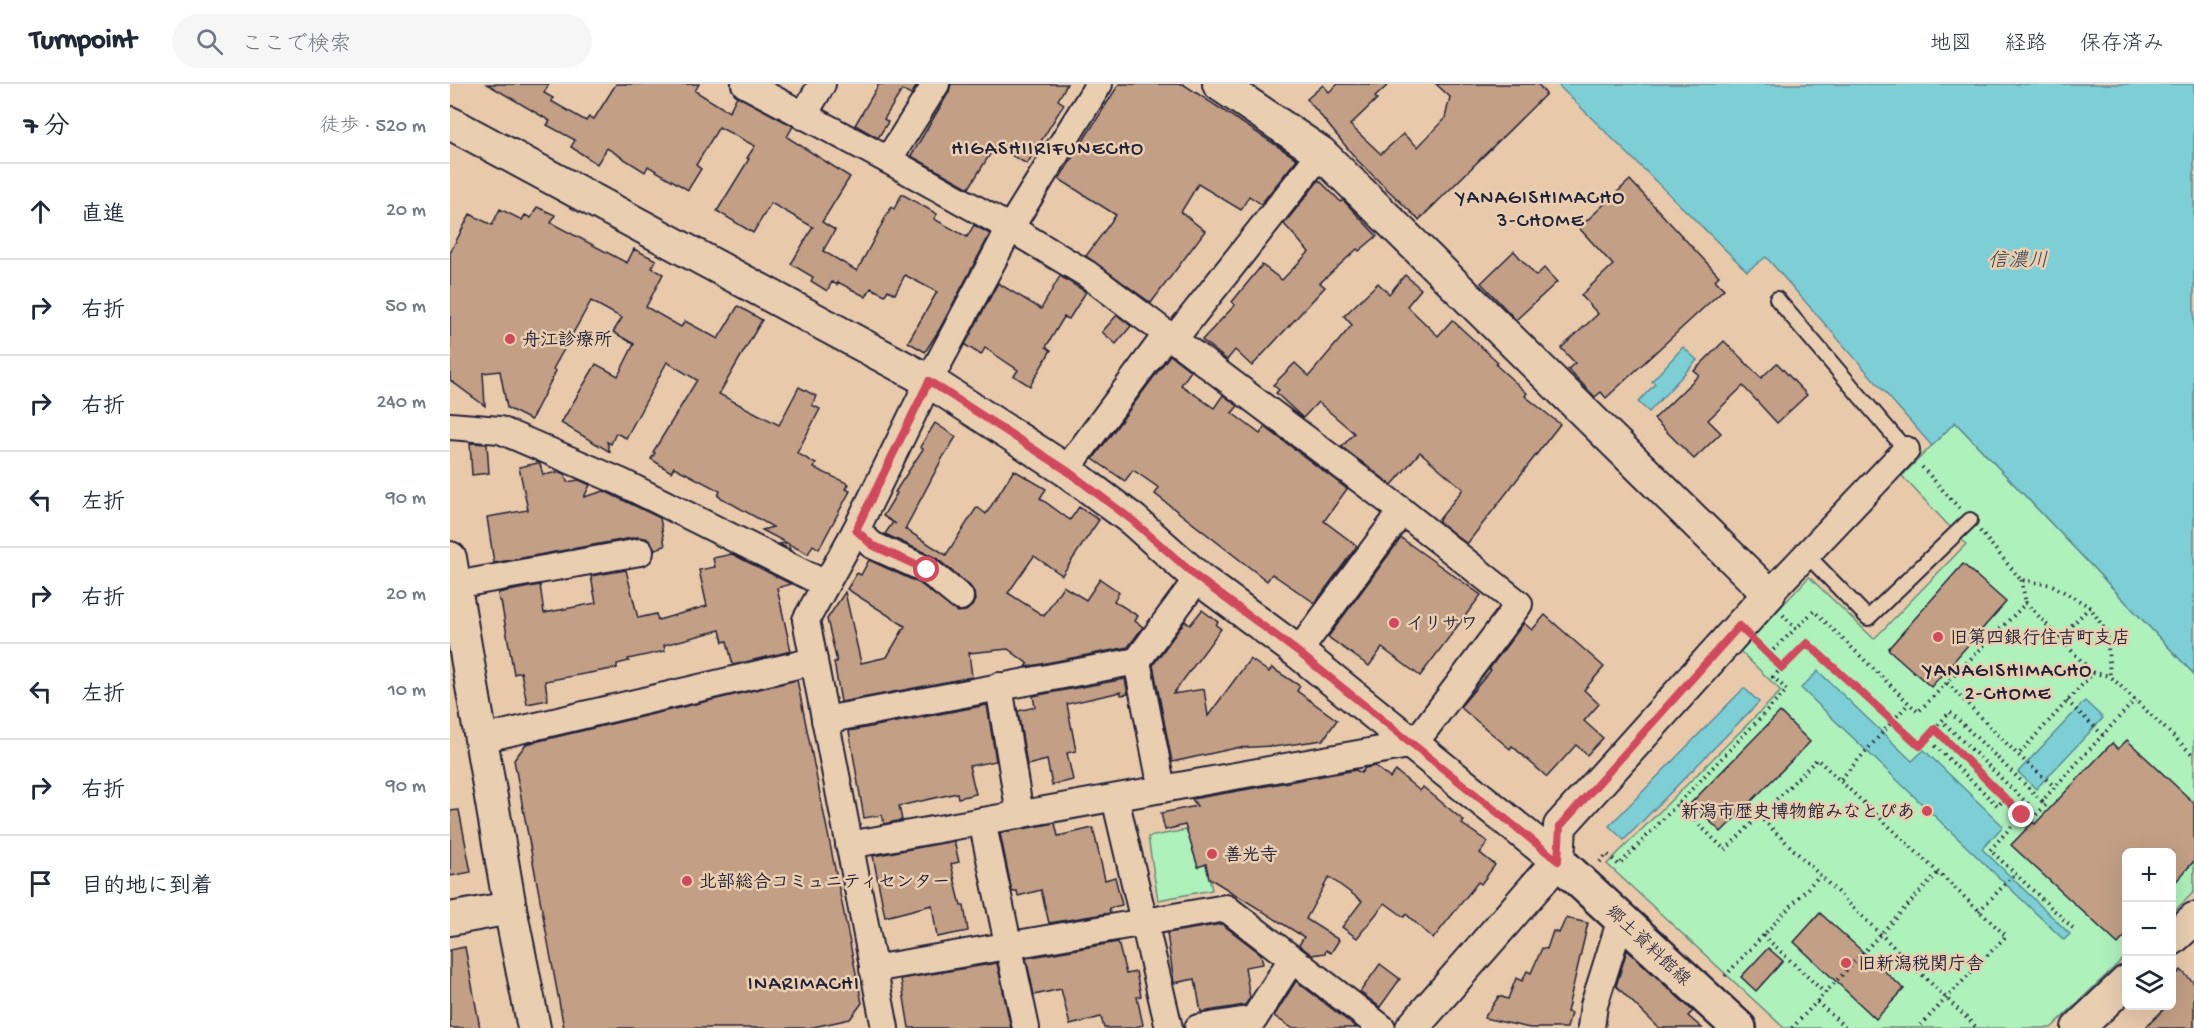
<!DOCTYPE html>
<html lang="ja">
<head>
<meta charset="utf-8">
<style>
	:root { --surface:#fff; --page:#f6f6f7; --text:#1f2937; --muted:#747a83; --line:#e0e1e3 }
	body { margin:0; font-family:"Gochi Hand","Klee One",sans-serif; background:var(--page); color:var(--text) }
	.controls { position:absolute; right:18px; bottom:18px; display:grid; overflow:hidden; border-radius:9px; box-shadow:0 6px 24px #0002 }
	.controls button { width:54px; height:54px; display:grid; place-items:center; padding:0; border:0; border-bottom:2px solid var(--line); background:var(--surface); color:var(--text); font:30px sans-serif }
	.stop { position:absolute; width:18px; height:18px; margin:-14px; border:4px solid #d1495b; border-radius:50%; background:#fff }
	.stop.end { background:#d1495b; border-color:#fff; box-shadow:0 2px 6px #0008 }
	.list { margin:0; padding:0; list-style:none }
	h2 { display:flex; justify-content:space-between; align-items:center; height:78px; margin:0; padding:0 24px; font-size:26px }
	h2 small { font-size:20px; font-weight:400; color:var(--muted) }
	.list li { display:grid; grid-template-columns:39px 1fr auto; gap:18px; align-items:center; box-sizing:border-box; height:96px; padding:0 24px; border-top:2px solid var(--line) }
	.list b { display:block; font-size:22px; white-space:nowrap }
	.list em { font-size:20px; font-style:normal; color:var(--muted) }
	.icon { flex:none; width:33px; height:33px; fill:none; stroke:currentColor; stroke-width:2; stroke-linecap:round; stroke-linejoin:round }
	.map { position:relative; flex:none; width:1744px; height:944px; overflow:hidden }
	header { display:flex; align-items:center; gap:36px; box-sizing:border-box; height:84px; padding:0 30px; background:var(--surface); border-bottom:2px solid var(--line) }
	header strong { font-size:28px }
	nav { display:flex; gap:33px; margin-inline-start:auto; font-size:21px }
	.search { width:420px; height:54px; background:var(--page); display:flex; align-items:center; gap:15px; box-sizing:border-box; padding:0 21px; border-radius:33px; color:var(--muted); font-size:22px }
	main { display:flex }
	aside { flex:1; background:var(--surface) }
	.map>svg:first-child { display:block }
	.green { fill:#aef1bb; stroke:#688a7b; stroke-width:1.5 }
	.water { fill:#7ecfd5; stroke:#598a97; stroke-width:1.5 }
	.building { fill:#c29f85; stroke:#22223b; stroke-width:1.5 }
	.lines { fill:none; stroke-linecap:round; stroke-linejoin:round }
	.service-casing { stroke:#22223b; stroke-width:18 }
	.minor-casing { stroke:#22223b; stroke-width:30 }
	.tertiary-casing { stroke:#22223b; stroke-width:36 }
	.secondary-casing { stroke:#22223b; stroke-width:38 }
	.path { stroke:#22223b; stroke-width:4; stroke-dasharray:1.5 4.5; stroke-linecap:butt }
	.service { stroke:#e9ceb0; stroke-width:14 }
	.minor { stroke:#e9ceb0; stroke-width:26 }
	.tertiary { stroke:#e9ceb0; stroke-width:32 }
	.secondary { stroke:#e9ceb0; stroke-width:33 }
	.route { stroke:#d1495b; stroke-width:8 }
	.poi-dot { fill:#d1495b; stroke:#e9ceb0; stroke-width:2 }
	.labels { text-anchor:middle; stroke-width:5; stroke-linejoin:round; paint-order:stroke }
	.poi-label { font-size:18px; font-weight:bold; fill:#22223b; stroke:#e9ceb0; text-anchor:start }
	.street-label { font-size:18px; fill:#22223b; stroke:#e9ceb0 }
	.neighbourhood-label { font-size:20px; letter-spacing:1.5px; fill:#22223b; stroke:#e9ceb0 }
	.water-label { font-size:20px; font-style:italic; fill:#303c52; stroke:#e9ceb0 }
</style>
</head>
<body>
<header>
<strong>Turnpoint</strong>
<div class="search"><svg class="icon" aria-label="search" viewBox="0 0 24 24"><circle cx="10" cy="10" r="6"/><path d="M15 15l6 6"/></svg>ここで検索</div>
<nav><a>地図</a><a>経路</a><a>保存済み</a></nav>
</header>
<main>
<aside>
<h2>7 分<small>徒歩 · 520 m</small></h2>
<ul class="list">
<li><svg class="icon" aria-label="ahead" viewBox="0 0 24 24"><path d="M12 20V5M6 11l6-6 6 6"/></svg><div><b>直進</b></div><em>20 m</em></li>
<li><svg class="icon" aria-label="right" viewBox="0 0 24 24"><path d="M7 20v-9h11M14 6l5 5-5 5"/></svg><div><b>右折</b></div><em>50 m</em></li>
<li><svg class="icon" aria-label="right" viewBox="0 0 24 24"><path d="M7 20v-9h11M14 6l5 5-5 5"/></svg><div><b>右折</b></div><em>240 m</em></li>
<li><svg class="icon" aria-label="left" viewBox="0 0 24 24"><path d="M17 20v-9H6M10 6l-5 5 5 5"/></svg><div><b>左折</b></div><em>90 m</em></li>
<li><svg class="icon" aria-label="right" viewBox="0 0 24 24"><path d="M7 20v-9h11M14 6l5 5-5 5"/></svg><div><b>右折</b></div><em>20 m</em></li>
<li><svg class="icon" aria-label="left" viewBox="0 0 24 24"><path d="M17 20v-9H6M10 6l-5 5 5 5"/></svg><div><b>左折</b></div><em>10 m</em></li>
<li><svg class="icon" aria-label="right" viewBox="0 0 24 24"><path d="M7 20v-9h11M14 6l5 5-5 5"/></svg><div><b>右折</b></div><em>90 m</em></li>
<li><svg class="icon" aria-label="arrive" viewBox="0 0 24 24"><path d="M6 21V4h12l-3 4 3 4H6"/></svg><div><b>目的地に到着</b></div></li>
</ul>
</aside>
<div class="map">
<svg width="1744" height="944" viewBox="0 0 1744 944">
	<rect width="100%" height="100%" fill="#e8caab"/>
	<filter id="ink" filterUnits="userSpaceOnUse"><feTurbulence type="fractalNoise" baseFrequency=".0167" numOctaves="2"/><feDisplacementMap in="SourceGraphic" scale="12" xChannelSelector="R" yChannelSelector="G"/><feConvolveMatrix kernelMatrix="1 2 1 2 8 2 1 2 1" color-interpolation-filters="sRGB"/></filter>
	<g filter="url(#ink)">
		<g class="green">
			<polygon points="1505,338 1744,590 1744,808 1722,829 1722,768 1676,768 1676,872 1601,944 1334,944 1157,780 1331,607 1290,567 1359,493 1424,555 1516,460 1452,392"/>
			<polygon points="742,745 742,764 748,782 756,780 762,806 708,816 698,753"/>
		</g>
		<g class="water">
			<polygon points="1107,0 1744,0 1744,590 1505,338 1482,362 1316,173 1297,187"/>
			<polygon points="1233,263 1247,276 1199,328 1188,318 1205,300 1202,297"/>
			<polygon points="1368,587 1462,677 1474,666 1553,742 1532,765 1620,850 1614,856 1351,604"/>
			<polygon points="1294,604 1309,618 1174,756 1159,742"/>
			<polygon points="1635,617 1653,634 1586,705 1568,688"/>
		</g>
		<g class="building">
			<polygon points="37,0 99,0 94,9 103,14 101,17 136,37 139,33 144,35 166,0 249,0 245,7 279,28 287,12 343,42 337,53 400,93 372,138 385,146 373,167 407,187 441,123 444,125 452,110 487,130 484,135 517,153 524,141 540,150 489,246 475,268 458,258 487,208 455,191 445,210 438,206 435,211 421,204 416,213 388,198 387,201 382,198 377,207 361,197 363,193 341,180 363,143 321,119 303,149 267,127 299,75 297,74 305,62 269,43 246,81 251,85 238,106 198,82 195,88 157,64 147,80 121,63 125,56 97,41 100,37"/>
			<polygon points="429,0 468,0 461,11 452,6 434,35 438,38 428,54 405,41"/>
			<polygon points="501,0 617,0 608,16 614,20 577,80 545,62 519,104 461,72 499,8"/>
			<polygon points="669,0 733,0 847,75 811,120 799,112 791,126 748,100 731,128 755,147 701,219 636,172 666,131 609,95"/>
			<polygon points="888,0 939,0 925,13 927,15 900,41 931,70 953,50 968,63 995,34 1000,13 986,0 1088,0 1096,10 969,136 908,77 857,15 873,1 879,8"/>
			<polygon points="869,96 891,118 893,116 927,152 909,167 907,165 870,199 875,203 802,282 785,266 777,276 752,256 785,221 782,218 812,181 832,196 859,168 834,140"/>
			<polygon points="1180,96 1269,192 1265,196 1274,205 1156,314 1151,308 1145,313 1118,285 1125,279 1111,264 1148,230 1131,211 1163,181 1129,144"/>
			<polygon points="87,123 105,131 101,139 177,179 184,165 206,176 202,184 213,190 196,223 231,243 235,237 268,255 288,222 312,236 269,310 329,341 349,303 366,312 362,321 370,325 347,369 366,380 364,384 399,400 396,405 400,407 369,465 363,461 358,470 339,460 340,466 329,460 337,459 312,446 323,443 268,412 270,407 224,383 221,388 201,375 205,369 203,368 247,296 217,278 176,354 166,349 161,360 157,358 160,368 111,339 146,280 168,292 184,260 163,248 172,234 141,217 103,285 106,287 81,336 57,324 50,287 33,289 35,322 0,296 0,169 20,130 42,141 50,125 72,136 75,131 81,134"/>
			<polygon points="1064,167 1086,192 1094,184 1107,198 1066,236 1031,199"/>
			<polygon points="955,191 971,205 957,222 988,252 1002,236 1048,278 1046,281 1077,309 1075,312 1110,340 1017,460 988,437 1013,405 970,368 942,401 892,363 904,349 868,318 853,334 826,309 829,306 823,301 845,279 859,292 902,241 894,232 928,199 939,210"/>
			<polygon points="610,192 636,208 619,235 614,233 596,263 601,266 580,302 564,292 568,286 535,264 531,271 515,261 548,199 591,225"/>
			<polygon points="667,231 681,242 666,260 652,248"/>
			<polygon points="1274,257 1311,294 1327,279 1357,311 1327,339 1293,302 1258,336 1271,349 1244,375 1204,335 1249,291 1244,287"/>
			<polygon points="720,271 741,287 731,301 764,324 773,311 788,322 782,329 810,350 815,343 897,405 874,437 907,462 865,519 822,490 817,497 705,410 709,404 683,386 675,397 643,375"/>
			<polygon points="485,339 506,353 493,373 455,445 496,471 527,423 536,430 564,386 596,405 590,414 620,436 629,423 649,436 612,491 584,472 558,509 594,532 613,502 636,516 650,495 669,508 664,517 688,532 685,537 693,543 678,563 576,583 578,580 558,565 519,569 522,593 391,618 384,578 387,578 377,535 395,508 411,579 437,573 455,542 397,505 407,489 411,491 419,476 469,499 507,528 516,527 522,522 525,516 524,508 520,502 486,474 435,450 443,438 446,440 433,432 447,409 445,408 473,365 470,363"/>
			<polygon points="20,359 37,360 39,389 22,391"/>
			<polygon points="88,379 90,380 93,391 109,388 115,390 117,398 129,396 140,401 134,413 154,407 210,434 215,462 205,465 201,458 196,454 187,453 44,479 37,433 78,426 69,383"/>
			<polygon points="951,454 1031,511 970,592 932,564 919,582 878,553"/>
			<polygon points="282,470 341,500 327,504 341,567 283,581 277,557 273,558 270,546 214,561 215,567 178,575 179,577 167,580 167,584 95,597 98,616 77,620 71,588 64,590 51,517 49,517 48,509 90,501 94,529 146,519 141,492 176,486 188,534 206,530 208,536 257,522 249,486 265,483 263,474"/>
			<polygon points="1513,480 1556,518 1481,603 1438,565"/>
			<polygon points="752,526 768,538 766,541 771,545 723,610 754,605 758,632 800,575 819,588 822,584 850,602 847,607 887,636 873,656 823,663 821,662 786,664 722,678 703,581 735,537 740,541"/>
			<polygon points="1095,531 1154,583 1134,606 1149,620 1134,637 1153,654 1137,671 1126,661 1097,693 1062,662 1060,665 1010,623 1041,586 1039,585 1074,539 1082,546"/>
			<polygon points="675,595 678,610 671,611 671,608 617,620 626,667 617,669 623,696 602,701 597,676 577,681 568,627 585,623 583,612"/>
			<polygon points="347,596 412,919 400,935 359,944 114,944 64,676 76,660"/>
			<polygon points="537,621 546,677 519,682 526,710 508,714 507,709 449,722 452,736 434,740 432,731 414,734 399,647"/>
			<polygon points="1330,628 1360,658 1271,748 1241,719"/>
			<polygon points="1677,656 1744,719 1744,777 1722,802 1722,768 1677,768 1677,850 1668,860 1561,761 1583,738 1585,740 1662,659 1668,665"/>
			<polygon points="925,682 940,694 946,687 970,707 973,703 1014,737 1012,740 1038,758 1030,769 1045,781 1031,800 1028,798 983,855 956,830 954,833 935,819 907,854 892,843 912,817 879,793 856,835 889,856 881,869 876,866 875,869 862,871 849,861 854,853 759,794 756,780 748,783 735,741 715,746 711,729 747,722 742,715 906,686 911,689 915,684"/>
			<polygon points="9,726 21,788 0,792 0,727"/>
			<polygon points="605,739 608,752 643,744 655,796 665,793 672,821 659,824 660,829 599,839 591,806 568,812 567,807 562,808 550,749"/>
			<polygon points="504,757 509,778 501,780 511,822 514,822 518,847 487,853 482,821 435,833 423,772"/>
			<polygon points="1370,829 1454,905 1426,935 1344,858"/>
			<polygon points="1116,834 1138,839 1117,928 1121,929 1117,944 1080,944 1034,934 1049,912 1058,915 1066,894 1072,897 1077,887 1081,889 1092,864 1097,865 1103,847 1109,849"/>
			<polygon points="772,840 811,870 813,880 795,883 800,914 795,921 751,928 745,895 724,899 717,849"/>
			<polygon points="668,858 676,890 686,888 691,912 687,913 693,941 682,944 654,944 651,933 620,941 611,905 584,911 576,874"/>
			<polygon points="15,863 30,944 0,944 0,866"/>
			<polygon points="1318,864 1333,877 1306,907 1291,893"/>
			<polygon points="1177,866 1243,927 1238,932 1252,944 1209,944 1166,902"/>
			<polygon points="547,879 561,944 459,944 451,895"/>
			<polygon points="930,880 950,895 930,923 910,908"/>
			<polygon points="1731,886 1744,899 1744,944 1695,944 1718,921 1722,921 1722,895"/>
			<polygon points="846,897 907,944 842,944 824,932"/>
		</g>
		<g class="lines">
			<defs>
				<g id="service">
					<polyline points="1327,215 1456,366"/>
					<polyline points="1356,470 1418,534 1520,436"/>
				</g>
				<g id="minor">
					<polyline points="295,0 438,76 560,144 637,190 952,427 1069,520 964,660 399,761"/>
					<polyline points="353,32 372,0"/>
					<polyline points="438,76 486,0"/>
					<polyline points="724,255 871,69"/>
					<polyline points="0,342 50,346 171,398 375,500"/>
					<polyline points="616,386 717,250"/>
					<polyline points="406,446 422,461 477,486 510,513"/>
					<polyline points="5,501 190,468"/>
					<polyline points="1319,510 1456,366"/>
					<polyline points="848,568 952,427"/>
					<polyline points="687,577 712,705"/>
					<polyline points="549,602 570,731"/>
					<polyline points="375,636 687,577 748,494"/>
					<polyline points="31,655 364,577"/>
					<polyline points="665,714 719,944"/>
					<polyline points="532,737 576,944"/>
					<polyline points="423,885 776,824 932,944"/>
					<polyline points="435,944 356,536 406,446 479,297 560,144 649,0"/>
					<polyline points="748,944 804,935 842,875"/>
					<polyline points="1141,944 1144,921 1171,835"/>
				</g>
				<g id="tertiary">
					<polyline points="769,0 871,69 1319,510 1110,742 1108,777 962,944"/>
					<polyline points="0,39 479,297 616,386 683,436 748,494 848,568 1108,777"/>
					<polyline points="0,474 60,824 84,944"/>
					<polyline points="0,835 60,824"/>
					<polyline points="1722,855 1744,835"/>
					<polyline points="1628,944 1676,898"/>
				</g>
				<polyline id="secondary" points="1108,777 1289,944"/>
			</defs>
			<use href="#service" class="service-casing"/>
			<use href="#minor" class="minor-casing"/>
			<use href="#tertiary" class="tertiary-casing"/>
			<use href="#secondary" class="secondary-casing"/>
			<g class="path">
				<polyline points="1472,383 1509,424"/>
				<polyline points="1530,447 1571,496 1602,501 1640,523 1657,549 1660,592 1744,672"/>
				<polyline points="1571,496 1576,519"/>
				<polyline points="1333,531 1346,545"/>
				<polyline points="1609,554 1640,523"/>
				<polyline points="1308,559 1333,584"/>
				<polyline points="1319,570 1364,527 1468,628 1576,519 1643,589 1568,671"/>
				<polyline points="1643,589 1660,592"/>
				<polyline points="1497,599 1568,671 1605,703"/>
				<polyline points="1617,617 1654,652"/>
				<polyline points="1484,645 1572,731 1580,722 1492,637"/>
				<polyline points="1485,662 1548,722 1555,714"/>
				<polyline points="1391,695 1459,619"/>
				<polyline points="1592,717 1596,721 1580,737 1572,731 1540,766 1624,845"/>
				<polyline points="1228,720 1275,766 1367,675 1556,852 1468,944"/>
				<polyline points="1309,732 1527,944"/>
				<polyline points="1150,778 1157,770 1169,781 1337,606 1323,593 1357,559 1470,661 1500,628 1592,717 1685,616"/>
				<polyline points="1529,827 1565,790"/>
				<polyline points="1313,851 1375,909"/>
				<polyline points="1275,892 1370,791"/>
				<polyline points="1367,918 1396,944"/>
				<polyline points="1342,944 1488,789"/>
			</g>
			<use href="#service" class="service"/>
			<use href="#minor" class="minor"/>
			<use href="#tertiary" class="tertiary"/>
			<use href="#secondary" class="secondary"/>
		</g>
	</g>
	<g class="lines" filter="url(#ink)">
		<polyline class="route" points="477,486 422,461 406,446 479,297 616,386 682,436 748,494 848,568 1108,777 1110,742 1289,542 1332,584 1357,559 1470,662 1485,645 1572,731"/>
	</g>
	<g class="poi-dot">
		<circle cx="60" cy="255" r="6"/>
		<circle cx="944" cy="539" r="6"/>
		<circle cx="1488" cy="553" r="6"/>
		<circle cx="1477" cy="727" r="6"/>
		<circle cx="762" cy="770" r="6"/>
		<circle cx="237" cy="797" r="6"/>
		<circle cx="1396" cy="879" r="6"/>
	</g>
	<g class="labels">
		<g class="poi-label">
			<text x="72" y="261">舟江診療所</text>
			<text x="956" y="545">イリサワ</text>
			<text x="1500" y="559">旧第四銀行住吉町支店</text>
			<text x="1465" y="733" text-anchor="end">新潟市歴史博物館みなとぴあ</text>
			<text x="774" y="776">善光寺</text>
			<text x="249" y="803">北部総合コミュニティセンター</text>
			<text x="1408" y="885">旧新潟税関庁舎</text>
		</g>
		<g class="street-label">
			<text transform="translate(1199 861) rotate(43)" y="6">郷土資料館線</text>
		</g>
		<g class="neighbourhood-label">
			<text x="598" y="70">HIGASHIIRIFUNECHO</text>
			<text x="1091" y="119">YANAGISHIMACHO<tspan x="1091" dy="23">3-CHOME</tspan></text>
			<text x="1558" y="592">YANAGISHIMACHO<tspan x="1558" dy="23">2-CHOME</tspan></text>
			<text x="354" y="905">INARIMACHI</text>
		</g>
		<g class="water-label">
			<text x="1568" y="182">信濃川</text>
		</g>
	</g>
</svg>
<div class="controls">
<button>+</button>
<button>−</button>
<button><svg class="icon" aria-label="layers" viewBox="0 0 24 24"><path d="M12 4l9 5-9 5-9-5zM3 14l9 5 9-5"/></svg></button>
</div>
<div class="stop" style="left:477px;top:486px"></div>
<div class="stop end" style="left:1572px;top:731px"></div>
</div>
</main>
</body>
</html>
